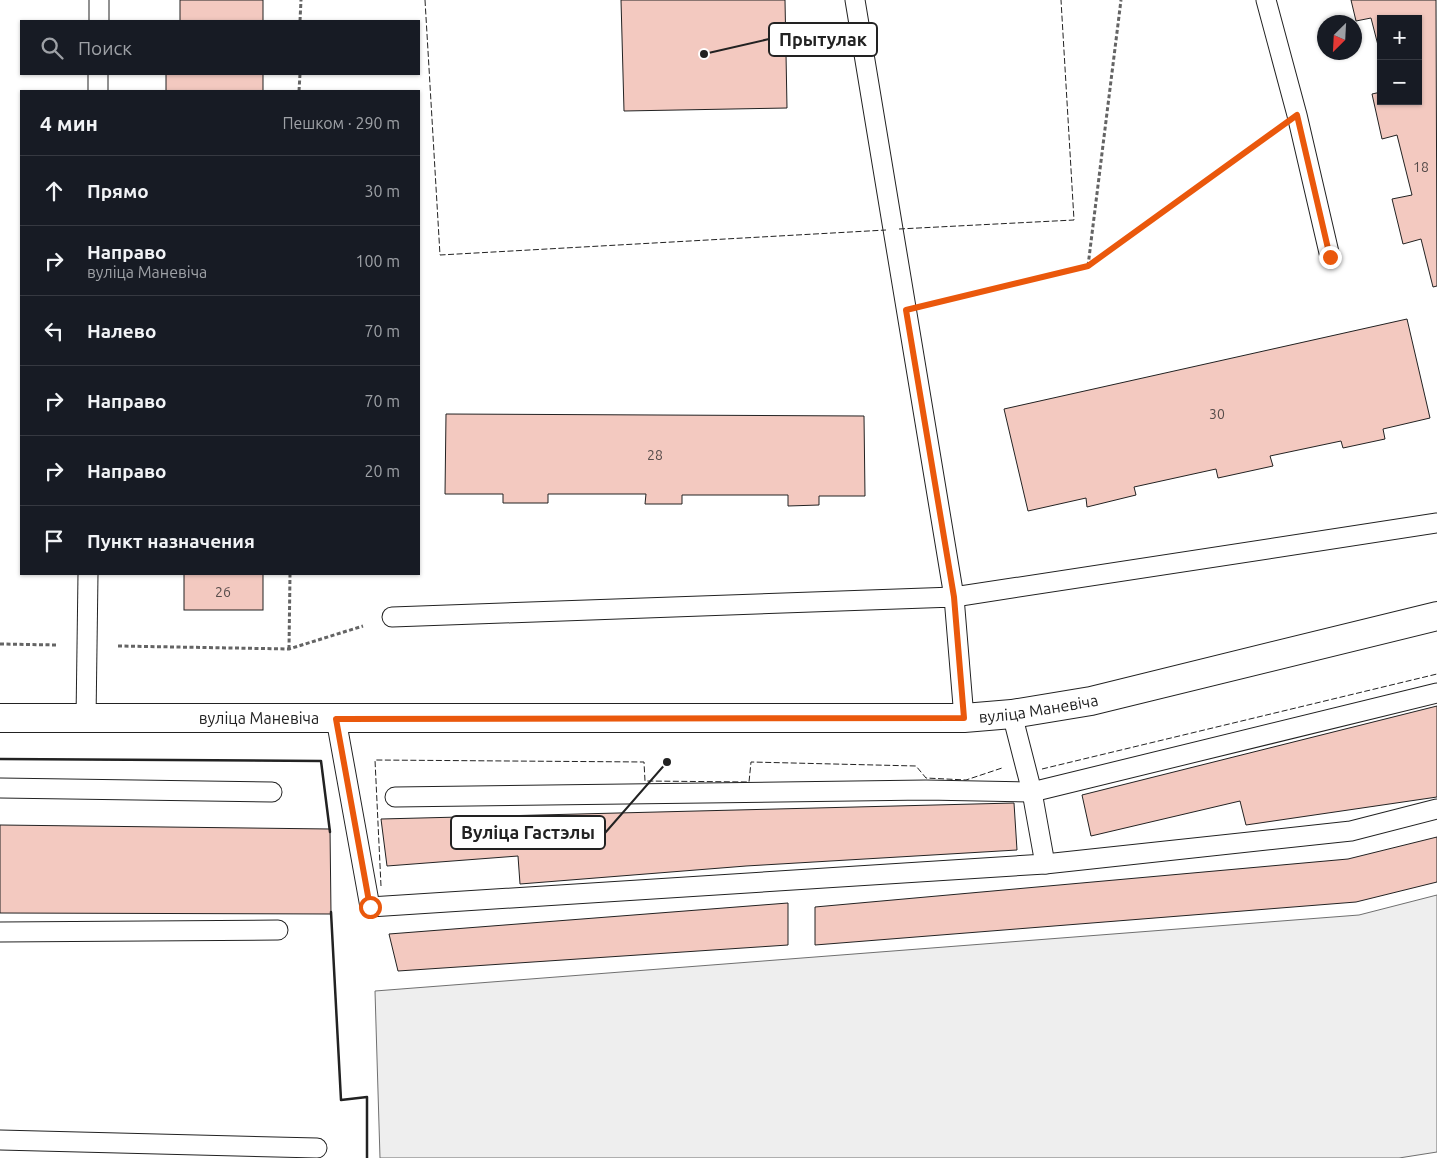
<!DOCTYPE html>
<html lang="ru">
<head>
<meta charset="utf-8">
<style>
	:root { --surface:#171b24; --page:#242831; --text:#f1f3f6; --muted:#9ea1a6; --line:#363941 }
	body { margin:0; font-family:Ubuntu,sans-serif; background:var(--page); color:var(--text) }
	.controls { position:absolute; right:15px; top:15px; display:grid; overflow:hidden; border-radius:0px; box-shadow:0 1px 4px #0004 }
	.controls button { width:45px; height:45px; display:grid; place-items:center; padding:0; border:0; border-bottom:1px solid var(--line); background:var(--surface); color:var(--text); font:25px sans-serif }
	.compass { position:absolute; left:1317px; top:15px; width:45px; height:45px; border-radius:50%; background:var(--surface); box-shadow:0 1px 4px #0004; rotate:204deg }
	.stop { position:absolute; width:15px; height:15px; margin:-11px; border:4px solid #ea580c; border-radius:50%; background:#fff }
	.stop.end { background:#ea580c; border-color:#fff; box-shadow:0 1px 5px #0008 }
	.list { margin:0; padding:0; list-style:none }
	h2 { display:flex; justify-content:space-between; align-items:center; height:65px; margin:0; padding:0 20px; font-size:21px }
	h2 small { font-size:16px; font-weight:400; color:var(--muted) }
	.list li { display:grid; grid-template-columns:32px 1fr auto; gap:15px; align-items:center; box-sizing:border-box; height:70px; padding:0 20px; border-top:1px solid var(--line) }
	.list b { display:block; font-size:19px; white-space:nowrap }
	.list p { margin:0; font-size:16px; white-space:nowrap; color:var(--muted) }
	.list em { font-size:16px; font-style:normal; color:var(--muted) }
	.icon { flex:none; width:28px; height:28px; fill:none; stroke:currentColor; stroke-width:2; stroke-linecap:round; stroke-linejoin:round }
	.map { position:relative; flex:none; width:1437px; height:1158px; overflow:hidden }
	.search { position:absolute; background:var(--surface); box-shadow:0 1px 4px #0004; left:20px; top:20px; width:400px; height:55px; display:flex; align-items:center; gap:12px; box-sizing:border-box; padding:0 18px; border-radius:0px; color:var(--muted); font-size:19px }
	.panel { position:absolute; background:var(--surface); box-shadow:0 1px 4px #0004; left:20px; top:90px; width:400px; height:485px; border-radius:0px }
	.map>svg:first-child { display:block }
	.green { fill:#eee; stroke:#6f6f6f }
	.building { fill:#f3c9c0; stroke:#222 }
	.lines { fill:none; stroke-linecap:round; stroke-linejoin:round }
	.service-casing { stroke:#222; stroke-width:21 }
	.tertiary-casing { stroke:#222; stroke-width:30 }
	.path { stroke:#646464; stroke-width:3; stroke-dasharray:4 2.5; stroke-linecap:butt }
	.service { stroke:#fff; stroke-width:19 }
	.tertiary { stroke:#fff; stroke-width:28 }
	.fence { stroke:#222; stroke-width:1; stroke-dasharray:6 2.5; stroke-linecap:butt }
	.wall { stroke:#222; stroke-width:2.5 }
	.route { stroke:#ea580c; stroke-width:6 }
	.labels { text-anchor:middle; stroke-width:4; stroke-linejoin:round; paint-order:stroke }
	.number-label { font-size:14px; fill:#564c4a }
	.street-label { font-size:16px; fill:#222; stroke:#fff }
	.leader { fill:none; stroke:#222; stroke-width:2 }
	.callout-dot { fill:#222; stroke:#fff; stroke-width:2 }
	.callout { fill:#fff; stroke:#222; stroke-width:2 }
	.callout-label { font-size:18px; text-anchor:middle; font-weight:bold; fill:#222 }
</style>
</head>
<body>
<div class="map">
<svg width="1437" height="1158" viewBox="0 0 1437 1158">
	<rect width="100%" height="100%" fill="#fff"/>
	<polygon class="green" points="1437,895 1437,1152 1399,1158 380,1158 375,991 1359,915"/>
	<g class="building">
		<rect x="180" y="0" width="83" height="21"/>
		<polygon points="621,0 785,0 787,108 624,111"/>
		<polygon points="1351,0 1436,0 1437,286 1433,287 1421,239 1403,244 1392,199 1412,195 1397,135 1382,139 1372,94 1381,92 1381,101 1418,101 1418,19 1381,19 1381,57 1371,18 1356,21"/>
		<rect x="166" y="74" width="97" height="17"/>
		<polygon points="1407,319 1430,418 1383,429 1385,439 1343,448 1341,441 1270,456 1273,466 1218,478 1216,469 1134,487 1136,495 1087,507 1086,498 1028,511 1004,409"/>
		<polygon points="446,414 864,416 865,496 819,496 819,505 788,506 788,495 682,495 682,504 645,504 646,494 548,494 548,503 503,503 503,494 445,494"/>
		<rect x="184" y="574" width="79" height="36"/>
		<polygon points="1437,706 1437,797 1246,825 1240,801 1091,836 1082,795"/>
		<polygon points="1014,803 1017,850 746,866 520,884 518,856 387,866 381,819"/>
		<polygon points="0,825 330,829 331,914 0,913"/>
		<polygon points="1437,837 1437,882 1356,902 815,945 815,907 1348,859"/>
		<polygon points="788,903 788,945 398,971 389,934"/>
	</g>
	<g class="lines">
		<defs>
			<g id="service">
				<polyline points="855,0 954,597 1437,523"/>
				<polyline points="1266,0 1297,115 1330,257"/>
				<polyline points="99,21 99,0"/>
				<polyline points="98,91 98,74"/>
				<polyline points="392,617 954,597 964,718"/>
				<polyline points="86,719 88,574"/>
				<polyline points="336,719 370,907 1045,864 1032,792 1012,714"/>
				<polyline points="0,788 272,792"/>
				<polyline points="395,797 926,790 1032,792 1437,693"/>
				<polyline points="1045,864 1351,831 1437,809"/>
				<polyline points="0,932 278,930"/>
				<polyline points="0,1140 317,1148"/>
			</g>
			<g id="tertiary">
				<path id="s1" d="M0,718h964l48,-4 79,-13 346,-85"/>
			</g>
		</defs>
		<use href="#service" class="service-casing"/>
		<use href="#tertiary" class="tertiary-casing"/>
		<g class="path">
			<polyline points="300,21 301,0"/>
			<polyline points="299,91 300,74"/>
			<polyline points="1088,266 1121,0"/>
			<polyline points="936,303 1088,266 1270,134"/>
			<polyline points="0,644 57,645"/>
			<polyline points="118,646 289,649 363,626"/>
			<polyline points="289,649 290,574"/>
		</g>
		<use href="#service" class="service"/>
		<use href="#tertiary" class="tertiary"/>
		<g class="fence">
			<polyline points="425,0 440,255 886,230"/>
			<polyline points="899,229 1074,220 1061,0"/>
			<polyline points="0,759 321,761 330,832"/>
			<polyline points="1042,769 1437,674"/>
			<polyline points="381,886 375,760 644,762 645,781 749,782 751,762 916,766 926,778 966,780 1002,768"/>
			<polyline points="331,912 341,1100 367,1097 367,1158"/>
		</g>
		<g class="wall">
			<polyline points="0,759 321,761 330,832"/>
			<polyline points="331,912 341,1100 367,1097 367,1158"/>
		</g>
	</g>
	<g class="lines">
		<polyline class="route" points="370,907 336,719 964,718 954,597 906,310 1088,266 1297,115 1330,257"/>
	</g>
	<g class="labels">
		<g class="number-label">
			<text x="1421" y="172">18</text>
			<text x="1217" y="419">30</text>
			<text x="655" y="460">28</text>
			<text x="223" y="597">26</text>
		</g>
		<g class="street-label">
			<text dy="6" stroke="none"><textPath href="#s1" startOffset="1039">вуліца Маневіча</textPath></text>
			<text dy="6" stroke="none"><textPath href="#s1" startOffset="259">вуліца Маневіча</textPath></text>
		</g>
	</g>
	<path class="leader" d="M704 54L769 39M667 762L605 833"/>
	<g class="callout-dot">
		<circle cx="704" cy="54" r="5"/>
		<circle cx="667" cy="762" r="5"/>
	</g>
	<g class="callout">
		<rect x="769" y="23" width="108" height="33" rx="5"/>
		<rect x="451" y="816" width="154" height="33" rx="5"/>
	</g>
	<g class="callout-label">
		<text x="823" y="46">Прытулак</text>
		<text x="528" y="839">Вуліца Гастэлы</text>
	</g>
</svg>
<div class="controls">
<button>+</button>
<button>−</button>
</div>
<svg class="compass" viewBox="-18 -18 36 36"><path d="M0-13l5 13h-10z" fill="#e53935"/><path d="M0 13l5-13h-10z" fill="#9ea1a6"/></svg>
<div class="stop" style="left:370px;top:907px"></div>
<div class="stop end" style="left:1330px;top:257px"></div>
<div class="search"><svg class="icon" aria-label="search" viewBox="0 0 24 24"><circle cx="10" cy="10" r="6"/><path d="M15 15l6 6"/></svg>Поиск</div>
<section class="panel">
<h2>4 мин<small>Пешком · 290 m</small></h2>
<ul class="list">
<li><svg class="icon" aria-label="ahead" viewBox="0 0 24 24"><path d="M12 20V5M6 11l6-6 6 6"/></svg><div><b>Прямо</b></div><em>30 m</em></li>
<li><svg class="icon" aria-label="right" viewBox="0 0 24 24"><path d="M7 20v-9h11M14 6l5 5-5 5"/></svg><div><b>Направо</b><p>вуліца Маневіча</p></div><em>100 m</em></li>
<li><svg class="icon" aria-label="left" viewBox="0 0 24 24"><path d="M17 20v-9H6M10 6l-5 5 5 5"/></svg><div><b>Налево</b></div><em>70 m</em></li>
<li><svg class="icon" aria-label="right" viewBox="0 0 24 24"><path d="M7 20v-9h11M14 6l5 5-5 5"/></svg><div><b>Направо</b></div><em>70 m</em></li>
<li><svg class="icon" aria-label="right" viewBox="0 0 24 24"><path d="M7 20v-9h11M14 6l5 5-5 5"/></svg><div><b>Направо</b></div><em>20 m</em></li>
<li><svg class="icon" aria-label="arrive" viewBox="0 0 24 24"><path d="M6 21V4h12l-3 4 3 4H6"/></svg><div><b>Пункт назначения</b></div></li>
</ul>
</section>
</div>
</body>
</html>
